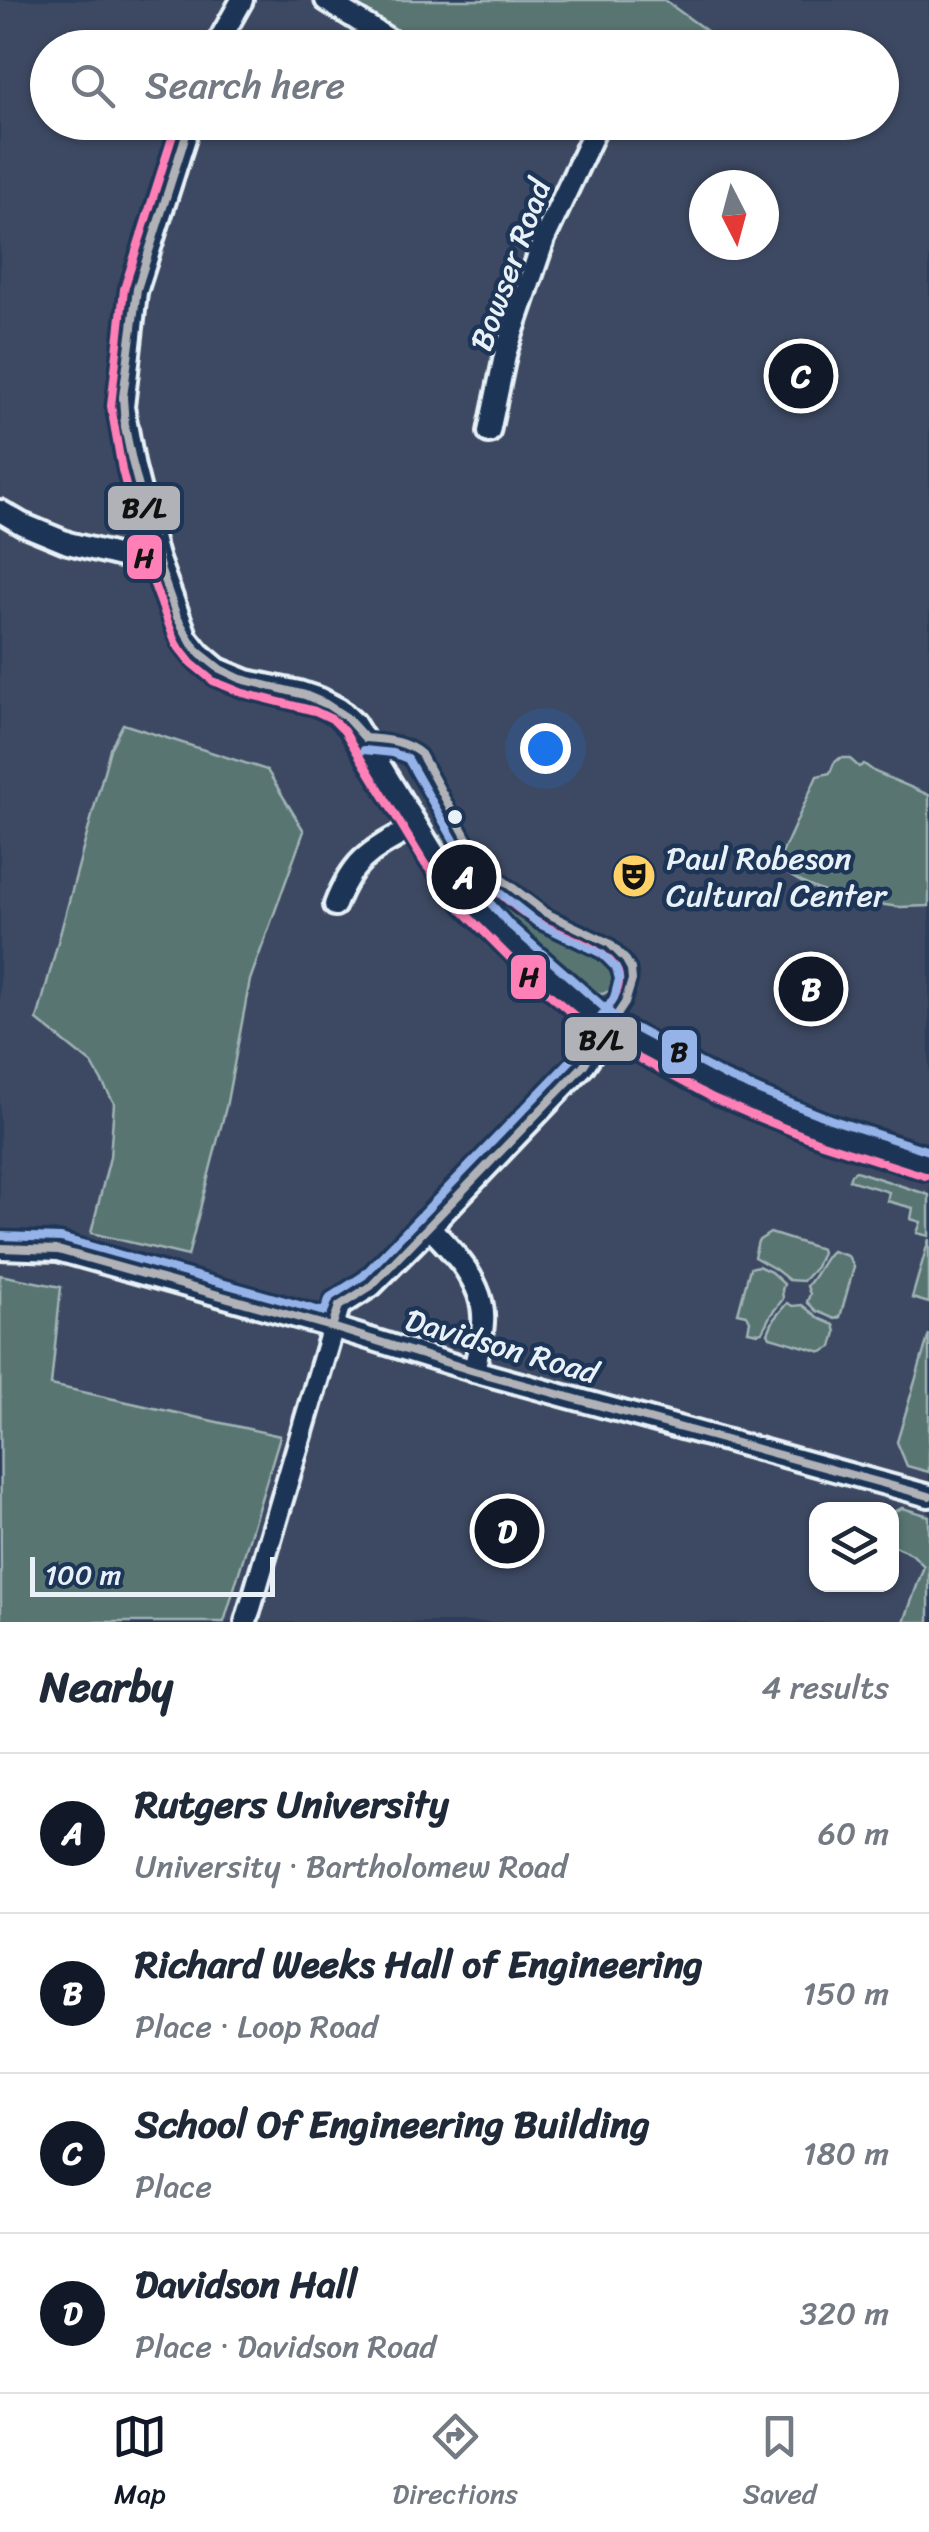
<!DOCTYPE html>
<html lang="en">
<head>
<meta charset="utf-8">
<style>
	:root { --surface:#fff; --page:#f6f6f7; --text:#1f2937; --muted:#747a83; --line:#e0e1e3; --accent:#111827 }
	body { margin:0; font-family:Sriracha,sans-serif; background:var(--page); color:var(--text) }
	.controls { position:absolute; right:30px; bottom:30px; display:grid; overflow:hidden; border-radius:20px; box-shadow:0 2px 8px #0004 }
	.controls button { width:90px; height:90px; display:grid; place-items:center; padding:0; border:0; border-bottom:2px solid var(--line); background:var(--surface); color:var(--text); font:50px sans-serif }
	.compass { position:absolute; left:689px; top:170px; width:90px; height:90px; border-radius:50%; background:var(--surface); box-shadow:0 2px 8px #0004; rotate:174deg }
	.scale { position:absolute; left:30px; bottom:25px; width:245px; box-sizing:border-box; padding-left:10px; border:5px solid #e8f1f8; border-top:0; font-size:28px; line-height:35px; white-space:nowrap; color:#e8f1f8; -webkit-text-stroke:8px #1d3557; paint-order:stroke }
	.you { position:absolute; left:545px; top:748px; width:35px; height:35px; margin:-25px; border:8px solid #fff; border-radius:50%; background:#1a73e8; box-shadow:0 0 0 15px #1a73e833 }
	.badge { display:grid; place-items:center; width:65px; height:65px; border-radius:50%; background:var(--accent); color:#fff; font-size:32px; font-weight:700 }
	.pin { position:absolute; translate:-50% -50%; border:5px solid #fff; box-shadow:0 2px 10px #0006 }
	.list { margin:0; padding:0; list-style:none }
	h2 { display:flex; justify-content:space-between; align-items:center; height:130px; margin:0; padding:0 40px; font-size:42px }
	h2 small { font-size:32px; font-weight:400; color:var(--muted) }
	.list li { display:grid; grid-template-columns:65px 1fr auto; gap:30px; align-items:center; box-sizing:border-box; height:160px; padding:0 40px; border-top:2px solid var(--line) }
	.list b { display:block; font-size:38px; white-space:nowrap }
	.list p { margin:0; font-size:32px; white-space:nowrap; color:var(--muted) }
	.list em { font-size:32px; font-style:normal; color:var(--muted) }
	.icon { flex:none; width:55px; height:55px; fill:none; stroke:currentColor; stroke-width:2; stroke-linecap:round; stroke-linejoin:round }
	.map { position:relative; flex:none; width:929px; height:1622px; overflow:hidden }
	.search { position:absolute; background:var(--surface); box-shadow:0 2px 8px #0004; left:30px; right:30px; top:30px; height:110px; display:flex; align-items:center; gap:25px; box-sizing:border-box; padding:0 35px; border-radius:55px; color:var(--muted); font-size:38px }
	.sheet { height:770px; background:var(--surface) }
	nav { display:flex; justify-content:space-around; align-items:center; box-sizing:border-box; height:140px; border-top:2px solid var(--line); background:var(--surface); font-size:28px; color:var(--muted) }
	nav a { display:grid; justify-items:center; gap:5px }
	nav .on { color:var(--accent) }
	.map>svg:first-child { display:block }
	.built { fill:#3d4962; fill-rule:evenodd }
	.green { fill:#587572; stroke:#a0b3b5; stroke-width:2.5 }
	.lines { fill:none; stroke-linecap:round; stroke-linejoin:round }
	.street-casing { stroke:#e8f1f8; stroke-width:28 }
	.street { stroke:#1d3557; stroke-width:20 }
	.bus-1-casing { stroke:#1d3557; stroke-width:15 }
	.bus-2-casing { stroke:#1d3557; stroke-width:15 }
	.bus-3-casing { stroke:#1d3557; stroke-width:15 }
	.bus-1 { stroke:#b0b2b7; stroke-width:8 }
	.bus-2 { stroke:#ff80b6; stroke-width:8 }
	.bus-3 { stroke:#95b3e9; stroke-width:8 }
	.bus-dot { fill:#e8f1f8; stroke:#1d3557; stroke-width:4 }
	.labels { text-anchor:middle; stroke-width:9; stroke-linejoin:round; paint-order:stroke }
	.street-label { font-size:32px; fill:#e8f1f8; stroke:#1d3557 }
	.poi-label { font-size:32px; fill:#e8f1f8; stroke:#1d3557; text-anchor:start }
	.line-badge { stroke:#1d3557; stroke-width:4 }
	.pale-badge-label { font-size:28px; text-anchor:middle; font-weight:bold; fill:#111 }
</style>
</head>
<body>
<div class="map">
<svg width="929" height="1622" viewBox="0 0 929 1622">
	<rect width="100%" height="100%" fill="#2c3e5c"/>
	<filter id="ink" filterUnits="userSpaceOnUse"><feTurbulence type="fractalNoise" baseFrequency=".01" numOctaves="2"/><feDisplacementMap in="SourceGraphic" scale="20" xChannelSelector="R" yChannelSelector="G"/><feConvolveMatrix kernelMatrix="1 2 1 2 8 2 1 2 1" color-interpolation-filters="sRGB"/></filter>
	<g filter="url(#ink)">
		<path class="built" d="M0,0h929v1622h-929zM48,48h834v74h-834zM704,185h60v60h-60zM816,1510h76v74h-76z"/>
		<g class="green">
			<polygon points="348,0 664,0 718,39 711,48 418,47 402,40"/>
			<polygon points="123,724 267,770 304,831 250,980 226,1107 188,1256 91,1233 110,1157 114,1103 92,1064 37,1020 110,749"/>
			<path d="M840,758h9l10,9 5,-3 11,8 54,23v111l-29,1 -52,-7 1,-4 -8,-2 -2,3c-20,-6 -41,-14 -57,-28l-2,-11 37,-82 13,-3 4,-10z"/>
			<path d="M453,829l20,31 39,38 47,32 48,21 7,7 6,12 -4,17 -13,7 -13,-2c-58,-44 -109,-95 -150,-156z"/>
			<polygon points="856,1171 929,1195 929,1236 917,1233 921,1222 911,1219 913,1208 887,1201 889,1192 849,1180 851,1174"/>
			<polygon points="770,1233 821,1249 822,1252 816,1267 803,1281 789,1280 775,1269 754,1257 758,1241"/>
			<polygon points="929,1239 929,1303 912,1298"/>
			<path d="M832,1251l16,5 6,11 -14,50 -5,2 -19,-8 -9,-9 3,-8 -3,-8c10,-10 16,-28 25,-35z"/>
			<polygon points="758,1266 771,1272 784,1284 782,1290 783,1299 770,1316 762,1332 758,1333 748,1331 750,1321 747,1315 738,1313 750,1268"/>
			<polygon points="0,1275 61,1287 51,1385 280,1436 224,1622 1,1622"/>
			<polygon points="787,1303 793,1306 802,1305 820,1319 834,1325 836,1332 832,1347 822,1352 770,1337 768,1333 774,1319"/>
			<polygon points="929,1334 929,1472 907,1466 897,1442"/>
			<polygon points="902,1508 929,1516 929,1622 904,1622 924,1566 912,1554 892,1545 892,1512"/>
		</g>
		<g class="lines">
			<defs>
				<g id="street">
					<polyline points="326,0 402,48"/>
					<polyline points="215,48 242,0"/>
					<polyline points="190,122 136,292 123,407 134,467 157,557 187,638 199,653 218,669 247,681 299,692 320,699 339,709 354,723 436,857 471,901 538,968 609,1028 719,1087 757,1104 826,1131 929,1164"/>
					<polyline points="489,432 506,351 544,239 599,122"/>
					<polyline points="0,511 22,524 68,543 141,561 157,557"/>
					<path d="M335,905c19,-49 38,-55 81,-79"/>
					<path d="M429,1227c25,25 57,58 54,96 -1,16 -6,32 -9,48"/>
					<polyline points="0,1248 58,1250 332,1327 474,1371 929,1496"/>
					<polyline points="246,1622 339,1306 371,1286 416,1241 583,1066 609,1028"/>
				</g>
			</defs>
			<use href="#street" class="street-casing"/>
			<use href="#street" class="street"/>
			<defs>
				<g id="bus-1">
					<path d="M190,122l-53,167 -14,108 2,30 7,34 29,110 16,46 15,27 9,10 19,15 21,10 64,16 21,9 20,13 19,21c21,2 39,2 56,16l49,90 30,34 46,35 63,30 17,17 5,9 1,11 -7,23 -42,63 -212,220 -32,20 -7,21"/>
					<polyline points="0,1248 58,1250 332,1327 474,1371 929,1496"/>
				</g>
				<g id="bus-2">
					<polyline points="177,122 124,289 111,406 122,470 145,560 176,644 191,663 213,681 243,693 315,711 332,719 344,731 425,864 461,909 529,977 601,1038 713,1098 752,1115 822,1143 925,1176"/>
					<path d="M473,868c18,19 38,36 59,51 22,14 76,28 86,53 6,17 -11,36 -19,49"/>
				</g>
				<g id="bus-3">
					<polyline points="472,883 510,925 616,1018 725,1076 762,1092 830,1119 929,1151"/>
					<polyline points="0,1236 61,1238 324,1312 330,1297 363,1276 573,1058 614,998 619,979 616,968 602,954 539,924 491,886 460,851 408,759 393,753 364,750"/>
				</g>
			</defs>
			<use href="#bus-1" class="bus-1-casing"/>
			<use href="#bus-2" class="bus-2-casing"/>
			<use href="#bus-3" class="bus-3-casing"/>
			<use href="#bus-1" class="bus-1"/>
			<use href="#bus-2" class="bus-2"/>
			<use href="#bus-3" class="bus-3"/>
		</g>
	</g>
	<defs>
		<symbol id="theatre-disc" viewBox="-11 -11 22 22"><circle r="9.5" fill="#ffd166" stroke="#1d3557"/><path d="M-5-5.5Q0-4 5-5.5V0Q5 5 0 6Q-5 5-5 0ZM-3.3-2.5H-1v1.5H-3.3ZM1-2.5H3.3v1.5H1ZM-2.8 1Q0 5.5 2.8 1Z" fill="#111"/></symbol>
	</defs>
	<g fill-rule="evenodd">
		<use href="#theatre-disc" x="609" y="851" width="50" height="50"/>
	</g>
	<circle class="bus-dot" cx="455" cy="817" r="9"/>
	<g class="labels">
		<g class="street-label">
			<text transform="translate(510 265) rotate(-70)" y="11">Bowser Road</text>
			<text transform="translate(502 1346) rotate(16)" y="11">Davidson Road</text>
		</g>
		<g class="poi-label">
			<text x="666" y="869">Paul Robeson<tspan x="666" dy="37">Cultural Center</tspan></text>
		</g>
	</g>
	<g class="line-badge">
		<rect x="106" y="484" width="76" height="48" rx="10" fill="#b0b2b7"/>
		<rect x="125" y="533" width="39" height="48" rx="10" fill="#ff80b6"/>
		<rect x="509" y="953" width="39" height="48" rx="10" fill="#ff80b6"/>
		<rect x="563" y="1015" width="76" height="48" rx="10" fill="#b0b2b7"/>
		<rect x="660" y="1028" width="39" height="48" rx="10" fill="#95b3e9"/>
	</g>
	<g class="pale-badge-label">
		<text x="144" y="517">B/L</text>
		<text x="144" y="567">H</text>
		<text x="529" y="986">H</text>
		<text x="601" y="1049">B/L</text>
		<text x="679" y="1061">B</text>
	</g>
</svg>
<div class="controls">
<button><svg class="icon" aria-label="layers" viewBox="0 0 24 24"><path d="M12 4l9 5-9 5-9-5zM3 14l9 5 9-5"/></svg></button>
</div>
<svg class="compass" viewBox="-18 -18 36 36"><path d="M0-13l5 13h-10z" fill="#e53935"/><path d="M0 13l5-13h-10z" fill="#747a83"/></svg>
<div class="scale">100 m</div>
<div class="you"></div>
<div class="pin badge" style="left:464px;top:877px">A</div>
<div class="pin badge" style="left:811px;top:989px">B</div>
<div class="pin badge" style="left:801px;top:376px">C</div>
<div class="pin badge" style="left:507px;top:1531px">D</div>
<div class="search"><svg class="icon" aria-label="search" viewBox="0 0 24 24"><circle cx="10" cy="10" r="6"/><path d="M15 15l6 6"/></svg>Search here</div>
</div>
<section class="sheet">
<h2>Nearby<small>4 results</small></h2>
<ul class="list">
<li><span class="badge">A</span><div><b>Rutgers University</b><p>University · Bartholomew Road</p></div><em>60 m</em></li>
<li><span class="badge">B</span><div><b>Richard Weeks Hall of Engineering</b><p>Place · Loop Road</p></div><em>150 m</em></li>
<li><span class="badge">C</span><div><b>School Of Engineering Building</b><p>Place</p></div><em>180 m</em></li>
<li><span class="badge">D</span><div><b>Davidson Hall</b><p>Place · Davidson Road</p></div><em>320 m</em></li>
</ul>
</section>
<nav>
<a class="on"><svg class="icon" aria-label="map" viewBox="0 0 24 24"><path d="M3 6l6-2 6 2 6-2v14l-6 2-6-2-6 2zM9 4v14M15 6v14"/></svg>Map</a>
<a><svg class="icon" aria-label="directions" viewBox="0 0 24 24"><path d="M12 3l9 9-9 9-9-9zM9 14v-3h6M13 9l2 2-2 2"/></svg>Directions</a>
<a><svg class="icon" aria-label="saved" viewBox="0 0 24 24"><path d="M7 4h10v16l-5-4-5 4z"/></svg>Saved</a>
</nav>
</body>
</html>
